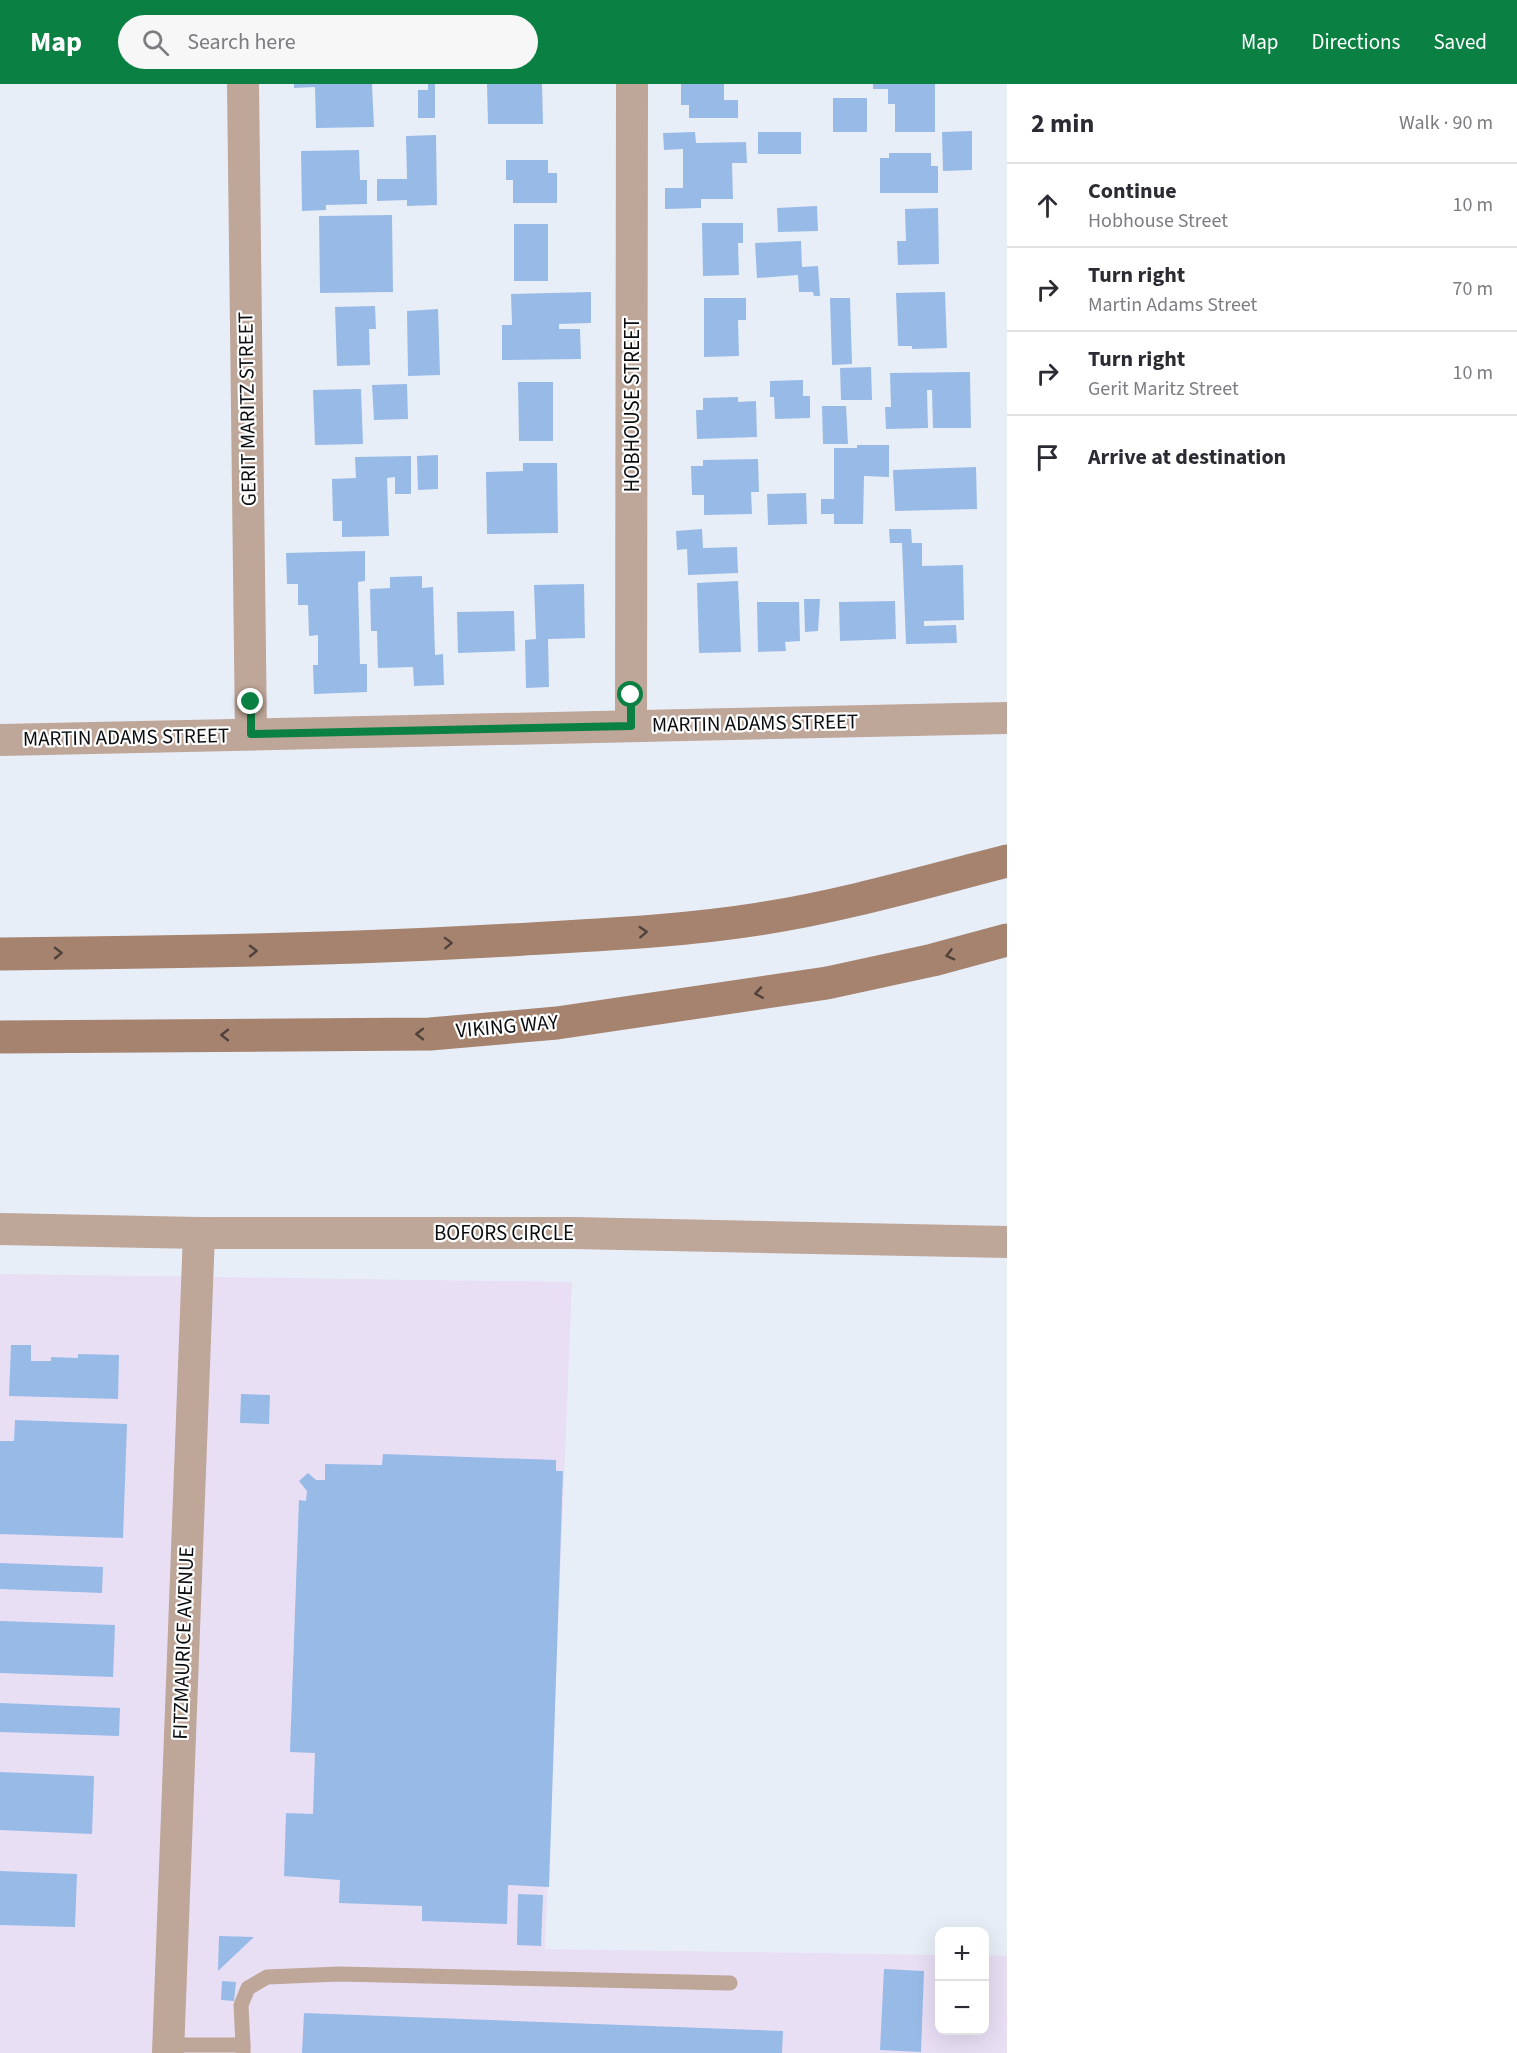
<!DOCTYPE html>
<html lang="en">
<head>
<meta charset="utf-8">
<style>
	:root { --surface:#fff; --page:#f7f7f7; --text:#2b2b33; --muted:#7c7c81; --line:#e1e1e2; --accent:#0b8043 }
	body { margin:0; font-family:"Source Sans 3",sans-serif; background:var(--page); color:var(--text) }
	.controls { position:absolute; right:18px; bottom:18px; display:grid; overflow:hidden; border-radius:12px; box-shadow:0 6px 24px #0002 }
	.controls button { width:54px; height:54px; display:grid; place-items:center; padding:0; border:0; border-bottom:2px solid var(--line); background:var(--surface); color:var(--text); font:30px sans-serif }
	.stop { position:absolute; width:18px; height:18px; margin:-14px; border:4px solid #0b8043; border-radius:50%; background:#fff }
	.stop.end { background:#0b8043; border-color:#fff; box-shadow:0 2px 6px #0008 }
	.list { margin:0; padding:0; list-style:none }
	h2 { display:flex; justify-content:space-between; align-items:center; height:78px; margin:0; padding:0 24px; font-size:26px }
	h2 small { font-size:20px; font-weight:400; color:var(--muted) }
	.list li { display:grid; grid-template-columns:39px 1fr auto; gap:18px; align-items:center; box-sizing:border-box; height:84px; padding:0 24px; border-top:2px solid var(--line) }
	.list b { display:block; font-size:22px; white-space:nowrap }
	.list p { margin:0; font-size:20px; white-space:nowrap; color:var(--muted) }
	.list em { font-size:20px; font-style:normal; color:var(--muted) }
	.icon { flex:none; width:33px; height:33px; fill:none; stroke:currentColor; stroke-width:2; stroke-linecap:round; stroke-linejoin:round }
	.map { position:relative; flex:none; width:1007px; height:1969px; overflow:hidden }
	header { display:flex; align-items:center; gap:36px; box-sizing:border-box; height:84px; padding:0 30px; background:var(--accent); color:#fff }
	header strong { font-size:28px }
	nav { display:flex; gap:33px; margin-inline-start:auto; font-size:21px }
	.search { width:420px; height:54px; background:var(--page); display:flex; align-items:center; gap:15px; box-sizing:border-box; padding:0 21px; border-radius:33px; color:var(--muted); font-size:22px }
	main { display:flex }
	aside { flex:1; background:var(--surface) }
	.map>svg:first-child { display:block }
	.industrial { fill:#e8dff5 }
	.building { fill:#98bae7 }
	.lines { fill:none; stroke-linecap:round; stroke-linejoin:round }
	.lane { stroke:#bea698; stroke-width:15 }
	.street { stroke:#bea698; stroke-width:32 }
	.secondary { stroke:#a5836f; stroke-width:33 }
	.oneway { stroke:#50423a }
	.route { stroke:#0b8043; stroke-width:8 }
	.labels { text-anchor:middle; stroke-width:4.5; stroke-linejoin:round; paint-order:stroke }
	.street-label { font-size:21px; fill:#0a0c0f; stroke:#fff }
</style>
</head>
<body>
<header>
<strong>Map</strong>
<div class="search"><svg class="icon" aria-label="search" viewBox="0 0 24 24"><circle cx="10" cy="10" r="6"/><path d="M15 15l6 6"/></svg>Search here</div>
<nav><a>Map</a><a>Directions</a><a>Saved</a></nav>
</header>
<main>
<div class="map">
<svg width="1007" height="1969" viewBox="0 0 1007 1969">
	<rect width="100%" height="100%" fill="#e8eef8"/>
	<polygon class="industrial" points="0,1190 572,1198 545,1865 939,1871 940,1946 984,1946 985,1871 1007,1872 1007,1969 0,1969"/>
	<g class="building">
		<polygon points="294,0 372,0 374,43 316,44 315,3 294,4"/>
		<polygon points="428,0 435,0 435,34 418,34 418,6 428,6"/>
		<polygon points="487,0 542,0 543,40 488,40"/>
		<polygon points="681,0 724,0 724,16 738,16 738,34 689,34 689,21 681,21"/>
		<polygon points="873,0 935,0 935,48 895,48 895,20 888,20 888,5 873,5"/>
		<rect x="833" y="14" width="34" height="34"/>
		<polygon points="972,47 972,86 943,87 942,48"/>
		<polygon points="695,48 696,59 746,58 747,79 732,79 733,115 701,115 701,124 665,125 665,104 683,104 683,65 664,66 663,49"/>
		<rect x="758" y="48" width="43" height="22"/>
		<polygon points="436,51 437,121 407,122 407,116 377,117 377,95 407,95 406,52"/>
		<polygon points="359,66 360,96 367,96 367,120 326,121 326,126 302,127 301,67"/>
		<polygon points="889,69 931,69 931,82 938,82 938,109 880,109 880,74 889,74"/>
		<polygon points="506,76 548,76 548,89 557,89 557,119 513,119 513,96 506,96"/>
		<polygon points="817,122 818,147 778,148 777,124"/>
		<polygon points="938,124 939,180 898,181 897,157 906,157 905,125"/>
		<polygon points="392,131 393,208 320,209 319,132"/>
		<polygon points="702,139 743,139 743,159 738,159 739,191 703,192"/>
		<rect x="514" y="140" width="34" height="57"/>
		<polygon points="801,157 802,183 818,182 820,212 814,212 813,208 799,208 798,191 757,194 755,159"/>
		<polygon points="591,208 591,239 559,240 559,245 580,245 581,275 502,276 502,241 512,241 511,210"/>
		<polygon points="942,208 945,208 947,264 912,265 912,262 898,262 896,209"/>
		<polygon points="704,214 746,214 746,236 738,236 739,272 704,273"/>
		<polygon points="830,214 850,214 852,280 832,281"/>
		<polygon points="375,222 376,245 369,245 370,281 337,282 335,223"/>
		<polygon points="438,225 440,291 408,292 407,227"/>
		<polygon points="871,283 872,316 841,316 840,284"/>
		<polygon points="970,288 971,344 933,344 932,306 927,306 928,344 886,345 885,323 891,323 890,289"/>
		<polygon points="803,296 803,312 810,312 810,334 775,335 774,313 770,313 770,297"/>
		<polygon points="518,298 553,298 553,357 519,357"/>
		<polygon points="407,300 408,335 374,336 372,301"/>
		<polygon points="361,305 363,360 315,361 313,306"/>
		<polygon points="738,313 738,318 756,317 757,353 697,355 696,326 703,326 703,314"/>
		<polygon points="822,322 846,322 848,360 823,360"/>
		<polygon points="857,361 889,361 889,393 864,392 863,440 834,440 834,430 821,430 821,415 834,415 834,364 857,364"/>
		<polygon points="438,371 438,405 418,406 417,372"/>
		<polygon points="411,372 411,410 395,410 395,393 387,394 389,452 342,453 342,437 333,437 332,395 356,394 355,373"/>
		<polygon points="758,375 759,408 751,408 752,430 704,431 704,411 692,411 691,382 703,382 703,376"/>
		<polygon points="523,379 557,379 558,449 487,450 486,388 523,387"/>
		<polygon points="976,383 977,425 895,427 893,386"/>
		<polygon points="806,409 807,440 768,441 767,410"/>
		<polygon points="702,445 703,464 737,463 738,489 688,491 687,465 677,466 676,447"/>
		<polygon points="889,445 911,445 912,459 922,459 922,482 963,481 964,536 924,537 924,542 956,541 957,559 906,560 902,459 890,459"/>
		<polygon points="365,467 365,497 358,498 360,580 367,580 367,608 314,610 313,581 318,581 318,551 309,552 308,521 298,521 298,500 287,500 286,469"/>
		<polygon points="422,492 422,504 433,503 435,571 443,570 444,601 414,602 413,583 378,584 377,547 371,547 370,505 390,504 390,493"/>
		<polygon points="738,497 741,568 699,569 697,499"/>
		<polygon points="584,500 585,554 548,555 549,603 526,604 525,556 536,555 534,501"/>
		<polygon points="804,515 820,515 818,547 805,548"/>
		<polygon points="895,517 896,555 840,557 839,518"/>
		<polygon points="757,518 799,518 800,557 785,558 786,567 758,568"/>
		<polygon points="514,527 515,567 458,569 457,528"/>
		<polygon points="11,1261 31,1261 31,1277 51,1277 51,1273 78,1274 78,1270 119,1271 118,1315 9,1312"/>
		<polygon points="241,1310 270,1311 269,1340 240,1339"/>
		<polygon points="15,1336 127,1340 123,1454 0,1450 0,1357 14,1357"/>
		<polygon points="383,1370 556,1376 556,1387 563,1387 549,1803 508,1801 507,1840 422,1837 422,1822 339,1819 340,1796 284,1792 286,1729 313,1730 315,1669 290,1668 299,1416 306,1417 307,1407 299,1397 308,1389 316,1396 325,1396 325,1380 382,1381"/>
		<polygon points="0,1479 103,1483 102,1509 0,1505"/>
		<polygon points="0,1537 115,1541 113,1593 0,1589"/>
		<polygon points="0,1619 120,1624 119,1652 0,1648"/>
		<polygon points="0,1688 94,1692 92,1750 0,1746"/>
		<polygon points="0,1787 77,1790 75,1843 0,1841"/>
		<polygon points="518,1810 543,1811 541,1862 517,1861"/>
		<polygon points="219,1852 254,1853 218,1887"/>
		<polygon points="884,1885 924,1887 921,1968 880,1966"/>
		<polygon points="222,1897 236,1898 234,1917 221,1916"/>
		<polygon points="304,1929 783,1947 782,1969 302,1969"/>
	</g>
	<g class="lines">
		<g class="lane">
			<polyline points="168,1961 243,1961 243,1969"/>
			<polyline points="243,1961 241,1921 248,1904 267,1893 339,1890 730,1899"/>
		</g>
		<g class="street">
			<polyline points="243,0 251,650"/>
			<polyline points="631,642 632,0"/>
			<polyline points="0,656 1007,634"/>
			<polyline points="0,1145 199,1149 574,1149 1007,1158"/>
			<polyline points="168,1969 199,1149"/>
		</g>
		<g class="secondary">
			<path d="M0,870c170,-2 340,-4 510,-14 83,-5 166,-8 249,-21 84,-13 166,-37 248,-58"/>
			<polyline points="0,953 430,950 557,939 827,899 933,876 1007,856"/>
		</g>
	</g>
	<defs><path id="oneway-chevron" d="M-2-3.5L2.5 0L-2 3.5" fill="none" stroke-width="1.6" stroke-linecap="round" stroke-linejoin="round" transform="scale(1.5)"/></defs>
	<g class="oneway">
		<use href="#oneway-chevron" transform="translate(643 848) rotate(-3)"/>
		<use href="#oneway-chevron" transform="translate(448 859) rotate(-2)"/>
		<use href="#oneway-chevron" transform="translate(253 867) rotate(-1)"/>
		<use href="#oneway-chevron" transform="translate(58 869) rotate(-1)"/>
		<use href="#oneway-chevron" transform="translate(950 871) rotate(165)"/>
		<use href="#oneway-chevron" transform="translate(759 909) rotate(171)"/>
		<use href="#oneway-chevron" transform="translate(420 950) rotate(180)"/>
		<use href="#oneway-chevron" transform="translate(225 951) rotate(180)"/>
	</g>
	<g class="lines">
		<polyline class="route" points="251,618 251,650 631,642 631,611"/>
	</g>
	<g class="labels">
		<g class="street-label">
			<text transform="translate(632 321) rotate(-90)" y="7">HOBHOUSE STREET</text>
			<text transform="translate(247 325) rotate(-91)" y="7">GERIT MARITZ STREET</text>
			<text transform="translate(755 639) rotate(-1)" y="7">MARTIN ADAMS STREET</text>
			<text transform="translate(126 653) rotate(-1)" y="7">MARTIN ADAMS STREET</text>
			<text transform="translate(507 942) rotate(-5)" y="7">VIKING WAY</text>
			<text x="504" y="1156">BOFORS CIRCLE</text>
			<text transform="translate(183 1559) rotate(-88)" y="7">FITZMAURICE AVENUE</text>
		</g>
	</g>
</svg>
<div class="controls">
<button>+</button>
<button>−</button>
</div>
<div class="stop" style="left:631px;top:611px"></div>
<div class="stop end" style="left:251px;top:618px"></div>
</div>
<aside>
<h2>2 min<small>Walk · 90 m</small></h2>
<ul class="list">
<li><svg class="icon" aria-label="ahead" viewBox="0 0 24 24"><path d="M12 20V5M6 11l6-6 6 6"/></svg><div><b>Continue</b><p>Hobhouse Street</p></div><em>10 m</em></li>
<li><svg class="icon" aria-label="right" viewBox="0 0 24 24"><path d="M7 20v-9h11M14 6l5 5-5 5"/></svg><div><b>Turn right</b><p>Martin Adams Street</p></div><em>70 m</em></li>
<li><svg class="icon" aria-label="right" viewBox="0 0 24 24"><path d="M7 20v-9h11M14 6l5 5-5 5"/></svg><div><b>Turn right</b><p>Gerit Maritz Street</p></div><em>10 m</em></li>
<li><svg class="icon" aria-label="arrive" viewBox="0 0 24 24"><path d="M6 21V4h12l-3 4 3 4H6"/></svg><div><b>Arrive at destination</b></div></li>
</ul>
</aside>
</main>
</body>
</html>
